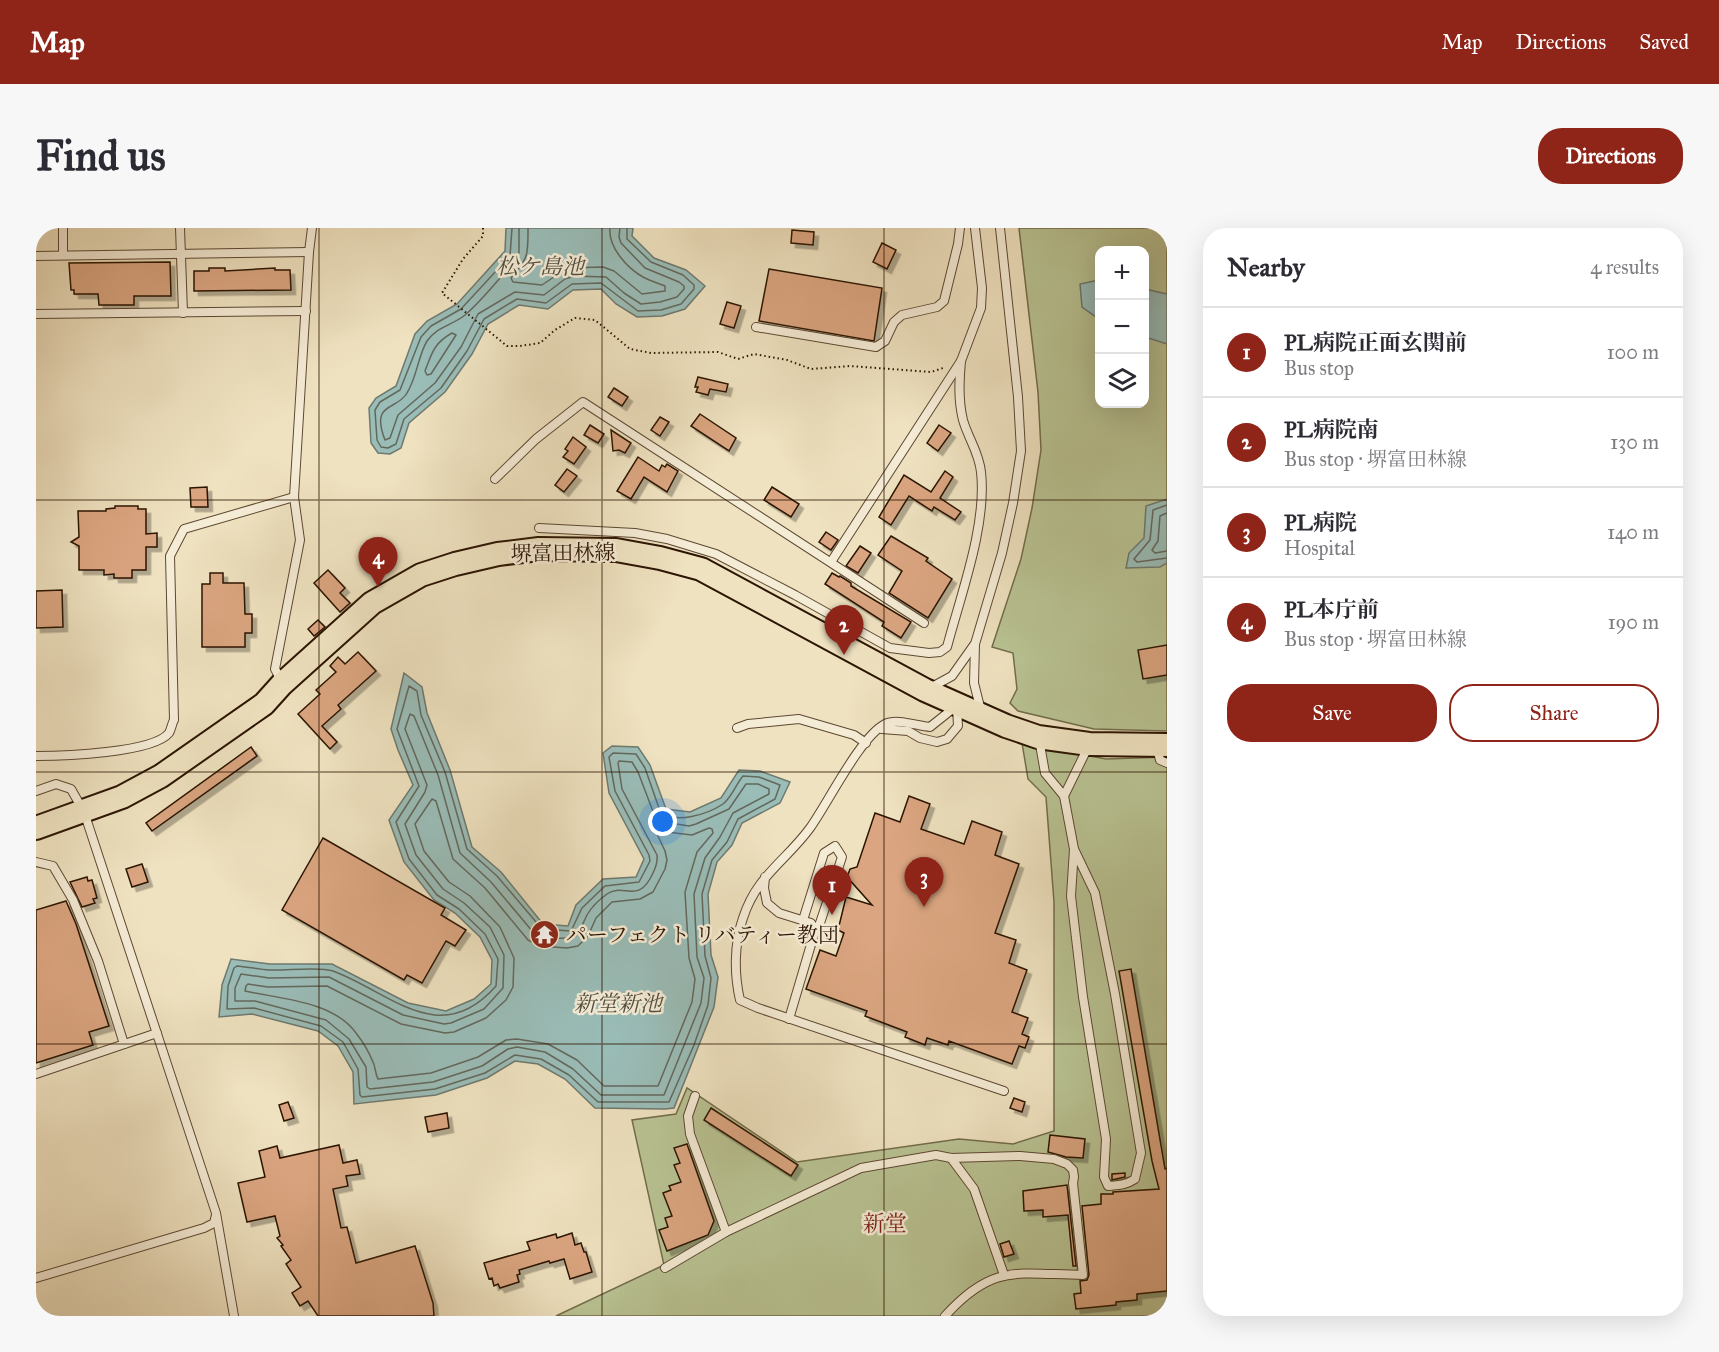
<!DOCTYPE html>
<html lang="en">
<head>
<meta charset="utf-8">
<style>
	:root { --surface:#fff; --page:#f7f7f7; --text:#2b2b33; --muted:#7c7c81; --line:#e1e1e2; --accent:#8f2418 }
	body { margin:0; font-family:"IM FELL Great Primer","Noto Serif JP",serif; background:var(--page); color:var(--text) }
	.controls { position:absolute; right:18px; top:18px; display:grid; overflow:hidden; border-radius:12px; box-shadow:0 6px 24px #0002 }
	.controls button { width:54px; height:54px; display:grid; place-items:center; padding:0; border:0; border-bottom:2px solid var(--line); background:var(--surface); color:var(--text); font:30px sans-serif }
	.you { position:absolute; left:627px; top:594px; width:21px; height:21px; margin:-15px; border:4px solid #fff; border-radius:50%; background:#1a73e8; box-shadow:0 0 0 9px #1a73e833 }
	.badge { display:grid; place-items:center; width:39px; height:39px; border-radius:50%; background:var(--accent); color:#fff; font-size:20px; font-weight:700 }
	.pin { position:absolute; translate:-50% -50px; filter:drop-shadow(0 2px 3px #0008) }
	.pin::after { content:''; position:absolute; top:32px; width:21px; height:18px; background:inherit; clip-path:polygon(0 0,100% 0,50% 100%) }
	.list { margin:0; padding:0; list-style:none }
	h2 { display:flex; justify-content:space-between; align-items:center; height:78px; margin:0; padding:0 24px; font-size:26px }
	h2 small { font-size:20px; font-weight:400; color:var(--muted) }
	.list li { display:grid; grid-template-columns:39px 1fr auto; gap:18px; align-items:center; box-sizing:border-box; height:90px; padding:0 24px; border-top:2px solid var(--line) }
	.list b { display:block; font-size:22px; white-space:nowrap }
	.list p { margin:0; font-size:20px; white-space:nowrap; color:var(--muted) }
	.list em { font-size:20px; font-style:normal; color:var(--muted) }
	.actions { display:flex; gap:12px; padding:18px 24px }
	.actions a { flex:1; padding:14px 0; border:2px solid var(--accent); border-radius:24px; text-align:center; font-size:21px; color:var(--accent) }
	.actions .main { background:var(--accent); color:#fff }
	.icon { flex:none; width:33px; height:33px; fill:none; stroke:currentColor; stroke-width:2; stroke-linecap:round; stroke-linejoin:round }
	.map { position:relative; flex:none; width:1131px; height:1088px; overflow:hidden; border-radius:24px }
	header { display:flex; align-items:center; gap:36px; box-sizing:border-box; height:84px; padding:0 30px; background:var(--accent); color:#fff }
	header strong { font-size:28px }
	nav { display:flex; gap:33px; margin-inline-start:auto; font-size:21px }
	.intro { display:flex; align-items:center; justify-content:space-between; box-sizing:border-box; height:144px; padding:0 36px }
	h1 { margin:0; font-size:42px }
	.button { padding:15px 27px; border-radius:24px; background:var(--accent); color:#fff; font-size:21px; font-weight:700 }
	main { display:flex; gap:36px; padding:0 36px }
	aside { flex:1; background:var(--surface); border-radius:24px; box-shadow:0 6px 24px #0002 }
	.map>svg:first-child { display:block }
	.green { fill:#b9c393; stroke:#726c4a; stroke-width:1.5; fill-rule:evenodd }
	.water { fill:#9abdb8; stroke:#6e796f; stroke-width:1.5 }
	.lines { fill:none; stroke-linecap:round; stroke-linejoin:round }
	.shore { stroke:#63685d; stroke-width:1.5 }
	.building { fill:#daa580; stroke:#2c1402; stroke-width:1.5; filter:url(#shadow) }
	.lane-casing { stroke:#5d4832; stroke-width:10 }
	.primary-casing { stroke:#2c1402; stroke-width:26 }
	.path { stroke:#2c1402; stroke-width:2; stroke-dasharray:1.5 3; stroke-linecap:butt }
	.lane { stroke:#f5ecd6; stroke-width:8 }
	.primary { stroke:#efe2c0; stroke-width:22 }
	.grid { fill:none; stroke:#2c1402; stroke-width:1.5; stroke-opacity:0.55 }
	.labels { text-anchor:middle; stroke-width:5; stroke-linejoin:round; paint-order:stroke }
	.street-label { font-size:21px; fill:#2c1402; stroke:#f5ecd6 }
	.poi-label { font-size:21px; fill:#2c1402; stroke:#f5ecd6; text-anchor:start }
	.water-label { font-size:22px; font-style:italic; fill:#524f42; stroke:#f5ecd6 }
	.neighbourhood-label { font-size:22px; fill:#7a1f14; stroke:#f5ecd6 }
</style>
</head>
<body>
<header>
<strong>Map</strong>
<nav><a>Map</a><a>Directions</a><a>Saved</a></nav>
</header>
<div class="intro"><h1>Find us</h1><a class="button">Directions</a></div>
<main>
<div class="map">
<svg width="1131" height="1088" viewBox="0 0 1131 1088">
	<defs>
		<filter id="shadow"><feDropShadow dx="4.5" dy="4.5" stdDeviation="0" flood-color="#0004"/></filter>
	</defs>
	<rect width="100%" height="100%" fill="#efe2c0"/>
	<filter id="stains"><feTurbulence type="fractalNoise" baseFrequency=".00333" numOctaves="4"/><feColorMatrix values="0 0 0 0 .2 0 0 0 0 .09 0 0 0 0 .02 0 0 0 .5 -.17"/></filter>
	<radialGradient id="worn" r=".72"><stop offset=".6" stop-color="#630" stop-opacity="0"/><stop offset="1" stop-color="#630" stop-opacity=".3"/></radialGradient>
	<g class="green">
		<path d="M983,0h148v503l-73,-2 -76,-18 -8,-8 7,-14 -4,-36 -21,-6 29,-88 11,-51 9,-58 -3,-58zM1064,22h44v154h-44z"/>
		<polygon points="986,515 1070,531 1131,529 1131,1088 520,1088 628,1037 596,892 640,886 651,860 761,934 923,911 977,916 1018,903 1018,674 1010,569 992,551"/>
	</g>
	<g class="water">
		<polygon points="470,0 597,0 596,8 618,30 650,42 669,58 649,81 626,88 601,89 580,76 565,61 537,62 512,81 483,77 452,96 436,126 409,164 373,195 365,220 354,226 342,225 335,215 333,180 340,170 360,158 379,106 391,93 421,76 469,23"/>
		<polygon points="1063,52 1064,52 1063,91 1046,79 1044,56"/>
		<polygon points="1109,61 1131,66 1131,116 1109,109"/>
		<polygon points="1131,271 1131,335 1124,339 1090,340 1093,325 1108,310 1110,278"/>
		<polygon points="368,445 386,459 391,485 414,542 436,619 465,644 507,696 532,698 540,677 567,651 600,649 608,631 573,565 567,525 576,518 602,519 614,537 630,581 654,584 685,570 703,542 724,543 754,554 744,575 706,595 696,617 681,634 672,666 675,727 682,749 678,779 638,880 629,881 559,880 529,851 502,836 479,833 451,850 400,867 318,876 317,844 302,818 282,803 216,786 183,789 186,757 195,731 234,736 296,736 372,775 410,783 438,771 455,756 456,732 444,709 419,685 398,672 368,634 353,592 377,557 362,522 355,501"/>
	</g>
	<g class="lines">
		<g class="shore">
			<polyline points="476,0 474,28 425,81 395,98 385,109 364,162 344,174 339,182 341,212 345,219 352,220 360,216 368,191 405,160 431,123 448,91 481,71 510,75 536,56 565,55 602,83 625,82 645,76 658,61 658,57 647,47 615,34 591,11 591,0"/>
			<path d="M483,0v24l-3,8c-15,16 -35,42 -51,55 -12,10 -29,12 -38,26 -9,15 -10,36 -20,52 -10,18 -37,8 -22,47l5,-2 8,-23 37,-32 26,-36 17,-33 37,-22 29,3 21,-16 9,-3 32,1 18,16 17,11 19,-2 17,-5 7,-8v-3l-5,-4 -34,-14 -24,-25 -2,-6 1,-9"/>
			<path d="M492,0c0,26 1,30 -17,50l2,4 29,3 25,-17 36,-1 11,4 28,23 23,-3v-5c-7,-3 -15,-5 -22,-9 -16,-9 -35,-30 -33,-49"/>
			<path d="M416,105l4,2 -25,39 -4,1 -2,-4c7,-18 9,-28 27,-38z"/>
			<polyline points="1131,277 1117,282 1114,312 1098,331 1101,334 1131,330"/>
			<polyline points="1131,285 1124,288 1122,313 1116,322 1119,325 1131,323"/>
			<path d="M373,458l8,5 4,24 24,57 22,77 30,27 45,53 29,2 11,-23 23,-22 34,-4 11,-21 -1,-6 -34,-64 -6,-34 4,-4 23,1 9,14 15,43c15,14 48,3 63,-7 9,-7 13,-20 20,-28l16,1 21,8 -5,14 -37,20 -11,23 -15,18 -10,34 3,62 6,22 -3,27 -14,40 -25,57h-71l-29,-27 -28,-16 -26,-4 -30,18 -50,16 -73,8 -2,-2 -2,-26 -15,-27 -22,-16 -67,-18 -27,1 1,-23 6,-18 3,-2c10,1 21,3 32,4 16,1 50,-4 64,1 57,21 107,79 163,15l2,-27 -13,-25 -26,-25 -22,-14 -28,-36 -13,-37 23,-36 -22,-57z"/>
			<path d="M374,486l4,2 24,59 22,78 31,29 42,50c6,6 13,5 22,6 26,2 22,-3 32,-23 4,-7 13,-16 20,-21 17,-12 31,12 46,-21 3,-6 5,-11 4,-18l-35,-66 -4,-26 1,-2 13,1 6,10 16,42 10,8 25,4 7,-2 33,-15 17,-25h12l11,5v5l-36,19 -13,24 -15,21 -11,36 3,63 7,21 -3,25 -37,92h-63l-28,-26 -28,-17 -28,-5 -9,2 -26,17 -49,16 -63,7 -3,-2 -1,-20 -17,-28 -23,-19 -71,-19h-20v-13l6,-14 28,4 60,-1 74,38 41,9 7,-1 33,-14 19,-21 1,-33 -14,-28 -26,-24 -21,-14 -27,-34 -11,-31 20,-32 2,-7 -22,-56z"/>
			<path d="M396,571l4,2 17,58 32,29 43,52 12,6 27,2 11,-2 10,-10 8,-18 16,-16 28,-3 13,-7 12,-23 2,-9 -2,-9 -8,-17 1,-3 34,4 17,-7 3,1 1,4 -16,19 -12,40 4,66 6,21 -3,23 -34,84h-54l-27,-26 -29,-16 -31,-5 -11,1 -28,17 -47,16 -53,6c-3,-5 -2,-11 -5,-17 -4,-10 -10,-20 -17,-29 -23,-32 -75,-34 -111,-42l1,-5 2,-2 20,3 59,-1 74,38 44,9 9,-1 32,-14 20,-18 7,-13 1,-29 -14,-31 -30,-31 -21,-14 -25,-31 -9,-27z"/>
		</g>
	</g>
	<g class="building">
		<polygon points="756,2 778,4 777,17 755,15"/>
		<polygon points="846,15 860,22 851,41 837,34"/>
		<polygon points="134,34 135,68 98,68 98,77 63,77 62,66 38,66 38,62 35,62 33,35"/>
		<polygon points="173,40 189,40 189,43 239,40 239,42 254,42 255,62 158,63 158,43 173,43"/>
		<polygon points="733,41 846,60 838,113 723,93"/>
		<polygon points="691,74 705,78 698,100 684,96"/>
		<polygon points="662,149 692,156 690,164 674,161 672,167 660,164 662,159 659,159"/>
		<polygon points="578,160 592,169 586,178 572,169"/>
		<polygon points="664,186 700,210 693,223 655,198"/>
		<polygon points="624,189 633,194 624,208 615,202"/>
		<polygon points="554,197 568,206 562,215 548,207"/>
		<polygon points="903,197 915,205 902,223 891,215"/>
		<polygon points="575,202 595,215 589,225 583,222 577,223"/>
		<polygon points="537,209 550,219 538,236 527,229 532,223 529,221"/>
		<polygon points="602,229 623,243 626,237 629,239 631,236 642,243 631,264 608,249 595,271 581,263"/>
		<polygon points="531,241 541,248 528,264 519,257"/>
		<polygon points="909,243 917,249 904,270 925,284 919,292 898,279 896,283 873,268 855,297 843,289 868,247 895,264"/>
		<polygon points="171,259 172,279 155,279 154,260"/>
		<polygon points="736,259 763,276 755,289 728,272"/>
		<polygon points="79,278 102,278 102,281 110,281 110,306 121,305 121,319 110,319 110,342 96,342 96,350 78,350 78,346 68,347 68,342 43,342 43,318 35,314 43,309 42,283 70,283 70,281 79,280"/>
		<polygon points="790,304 802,312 795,322 783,314"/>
		<polygon points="855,308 892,330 890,333 916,351 892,390 853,365 866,343 842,327"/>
		<polygon points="824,318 835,325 822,345 810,338"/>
		<polygon points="292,342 309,360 304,365 314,375 304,384 278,355"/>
		<polygon points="174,345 187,345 187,355 208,355 209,386 216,386 216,405 209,405 209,419 166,419 166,356 174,356"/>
		<polygon points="796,345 803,349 804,348 815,355 815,358 875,394 865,410 846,398 848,394 789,356"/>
		<polygon points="26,362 27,399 0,400 0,363"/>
		<polygon points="282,392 289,399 278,408 272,401"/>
		<polygon points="1131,417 1131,447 1107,451 1102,422"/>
		<polygon points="322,424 340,443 302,477 305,481 286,498 301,514 294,521 262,486 284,466 280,462 300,444 294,438 302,429 309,436"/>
		<polygon points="215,519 221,528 116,603 110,595"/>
		<polygon points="873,568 894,576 885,601 928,616 936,593 966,604 959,627 983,636 959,705 980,712 973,735 991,742 976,784 992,790 986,806 993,809 989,820 983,818 976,836 913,813 912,817 891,810 889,817 869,809 871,804 829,788 831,783 770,761 784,722 800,728 808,705 802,702 810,669 836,677 811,649 814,641 821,639 839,585 864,594"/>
		<polygon points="287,610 409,680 405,687 430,702 419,718 410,713 386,755 371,747 368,752 246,682"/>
		<polygon points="106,636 112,654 96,659 90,641"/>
		<polygon points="51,649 52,653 56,652 61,670 57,671 59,675 46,679 34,654"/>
		<polygon points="30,673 40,696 73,798 53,804 57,817 0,835 0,682"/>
		<polygon points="1095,741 1129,941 1131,940 1131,1063 1101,1066 1101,1072 1080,1074 1080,1077 1040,1081 1038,1066 1045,1065 1044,1053 1051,1052 1053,1047 1046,978 1065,976 1065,966 1077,966 1077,964 1123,961 1116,933 1083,743"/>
		<polygon points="978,870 989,874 986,884 974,880"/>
		<polygon points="252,874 258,890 248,893 243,877"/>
		<polygon points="675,880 762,937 755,948 668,892"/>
		<polygon points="411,885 413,900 392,904 389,889"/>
		<polygon points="1014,907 1049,911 1047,930 1030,929 1012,924"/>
		<polygon points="651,916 678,993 672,1007 631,1023 623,1002 632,999 629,990 636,988 627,965 635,962 633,958 645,954 638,937 644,935 638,920"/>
		<polygon points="303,917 307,935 321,932 324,946 310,948 312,958 297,961 305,1000 311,999 320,1035 379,1018 397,1075 398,1088 282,1088 272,1073 264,1078 256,1065 265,1059 250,1036 255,1032 245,1018 247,1017 241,1010 244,1008 239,988 211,994 202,955 229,949 223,923 241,918 244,930"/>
		<polygon points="1089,945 1089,949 1076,952 1076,946"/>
		<polygon points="1031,957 1040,1038 1037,1038 1032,987 1007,989 1007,982 988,983 987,963"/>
		<polygon points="536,1005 539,1017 545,1015 548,1024 550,1024 556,1044 534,1051 528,1031 514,1035 513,1033 483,1042 484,1046 481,1047 483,1054 464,1060 462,1056 458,1058 456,1050 453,1051 448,1035 494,1022 491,1014 520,1006 521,1010"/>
		<polygon points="973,1013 978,1026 968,1029 964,1016"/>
	</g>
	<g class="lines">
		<defs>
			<g id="lane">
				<polyline points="144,0 147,85"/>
				<polyline points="27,27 27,0"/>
				<polyline points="0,28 273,24"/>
				<polyline points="0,86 270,83"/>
				<polyline points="720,99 840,119 849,113 858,94 866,87 901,79 908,73 922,16 924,0"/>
				<polyline points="459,251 500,211 547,174 888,395"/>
				<path d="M503,300l96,5 32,6 49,15 79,41 95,53 39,5 11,-1 7,-5c14,-53 40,-122 34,-175 -2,-20 -13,-34 -18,-52 -5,-20 -4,-39 -2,-59"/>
				<polyline points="795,334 925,133 945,80 946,60 939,0"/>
				<polyline points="246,454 239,441 264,312 258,269 273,24 276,0"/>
				<polyline points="894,460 916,448 938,417"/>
				<path d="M919,479l-25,20c-13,-1 -33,-9 -45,-3 -25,13 -57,79 -75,104 -24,33 -53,47 -67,90 -9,26 -9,56 -3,82l18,8 246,83"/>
				<polyline points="945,483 938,455 939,416 966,325 977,275 985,223 982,169 964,0"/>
				<polyline points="701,500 712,496 763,491 818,507 830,515"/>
				<polyline points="846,501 872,503 884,510 901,514 911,511 922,498 921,479"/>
				<path d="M1003,511l6,34 19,23 10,53 -3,47 12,101 23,142 -2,38 4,9c11,-1 18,-1 27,-7l6,-26 -26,-159 -20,-101 -21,-44"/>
				<polyline points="1121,520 1124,532 1131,535"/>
				<path d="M0,528c26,0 117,-3 133,-23 2,-3 3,-10 5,-13l-4,-164 14,-27 110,-32"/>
				<polyline points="0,563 20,556 35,561 48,584 180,985 198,1088"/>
				<polyline points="1028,568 1052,519"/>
				<polyline points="0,634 17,638 37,672 62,733 88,816"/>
				<polyline points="729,649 728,660 731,675 743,685 775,695 779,703 753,791"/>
				<polyline points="767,692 788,625 799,618 806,629 784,695 779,703"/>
				<polyline points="0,846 121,805"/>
				<polyline points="659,868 652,888 654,906 690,1004"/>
				<polyline points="915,930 938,961 968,1047"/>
				<path d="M629,1040l61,-36 135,-64 75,-13 15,3 69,-2 34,3 13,5 6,6 1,7 -1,6 10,92c-66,-1 -90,-12 -138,41"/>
				<polyline points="0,1050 168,1000 178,995 180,987"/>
			</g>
			<polyline id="primary" points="0,600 86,569 125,548 228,476 246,456 336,375 385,347 419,336 462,326 503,321 580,322 624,330 665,341 889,462 970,498 1002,509 1053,516 1131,517"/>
		</defs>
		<use href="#lane" class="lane-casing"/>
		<use href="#primary" class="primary-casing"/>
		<polyline class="path" points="447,0 447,8 427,31 406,65 471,118 484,118 504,115 519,102 539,90 559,92 594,121 615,125 682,124 702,131 718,126 751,132 775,141 814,138 895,144 907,140"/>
		<use href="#lane" class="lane"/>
		<use href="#primary" class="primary"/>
	</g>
	<path class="grid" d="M283,0v1088M566,0v1088M848,0v1088M0,272h1131M0,544h1131M0,816h1131"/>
	<defs>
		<symbol id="temple-disc" viewBox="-11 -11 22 22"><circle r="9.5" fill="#8f2418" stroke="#f5ecd6"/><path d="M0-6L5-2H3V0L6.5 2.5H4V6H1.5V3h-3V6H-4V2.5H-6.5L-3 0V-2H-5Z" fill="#fff"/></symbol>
	</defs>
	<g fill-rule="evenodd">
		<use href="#temple-disc" x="492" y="690" width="33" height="33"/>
	</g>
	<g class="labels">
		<g class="street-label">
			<text transform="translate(527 325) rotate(-1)" y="7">堺富田林線</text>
		</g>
		<g class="poi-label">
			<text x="530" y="714">パーフェクト リバティー教団</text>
		</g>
		<g class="water-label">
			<text x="504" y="46">松ケ島池</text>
			<text x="582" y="783">新堂新池</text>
		</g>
		<g class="neighbourhood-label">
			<text x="849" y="1003">新堂</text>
		</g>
	</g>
	<rect width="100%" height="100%" filter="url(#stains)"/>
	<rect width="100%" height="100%" fill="url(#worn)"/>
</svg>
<div class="controls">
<button>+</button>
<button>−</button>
<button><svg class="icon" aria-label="layers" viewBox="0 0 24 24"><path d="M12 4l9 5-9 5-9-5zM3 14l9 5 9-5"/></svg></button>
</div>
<div class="you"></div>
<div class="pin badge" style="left:796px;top:687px">1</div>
<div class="pin badge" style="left:808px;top:427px">2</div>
<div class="pin badge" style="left:888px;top:679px">3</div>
<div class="pin badge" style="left:342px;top:359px">4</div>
</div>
<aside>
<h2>Nearby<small>4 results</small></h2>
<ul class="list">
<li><span class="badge">1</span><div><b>PL病院正面玄関前</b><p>Bus stop</p></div><em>100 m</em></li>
<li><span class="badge">2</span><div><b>PL病院南</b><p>Bus stop · 堺富田林線</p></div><em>130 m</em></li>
<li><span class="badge">3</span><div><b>PL病院</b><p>Hospital</p></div><em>140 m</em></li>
<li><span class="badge">4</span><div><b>PL本庁前</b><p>Bus stop · 堺富田林線</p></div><em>190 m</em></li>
</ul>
<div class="actions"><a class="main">Save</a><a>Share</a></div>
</aside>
</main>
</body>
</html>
